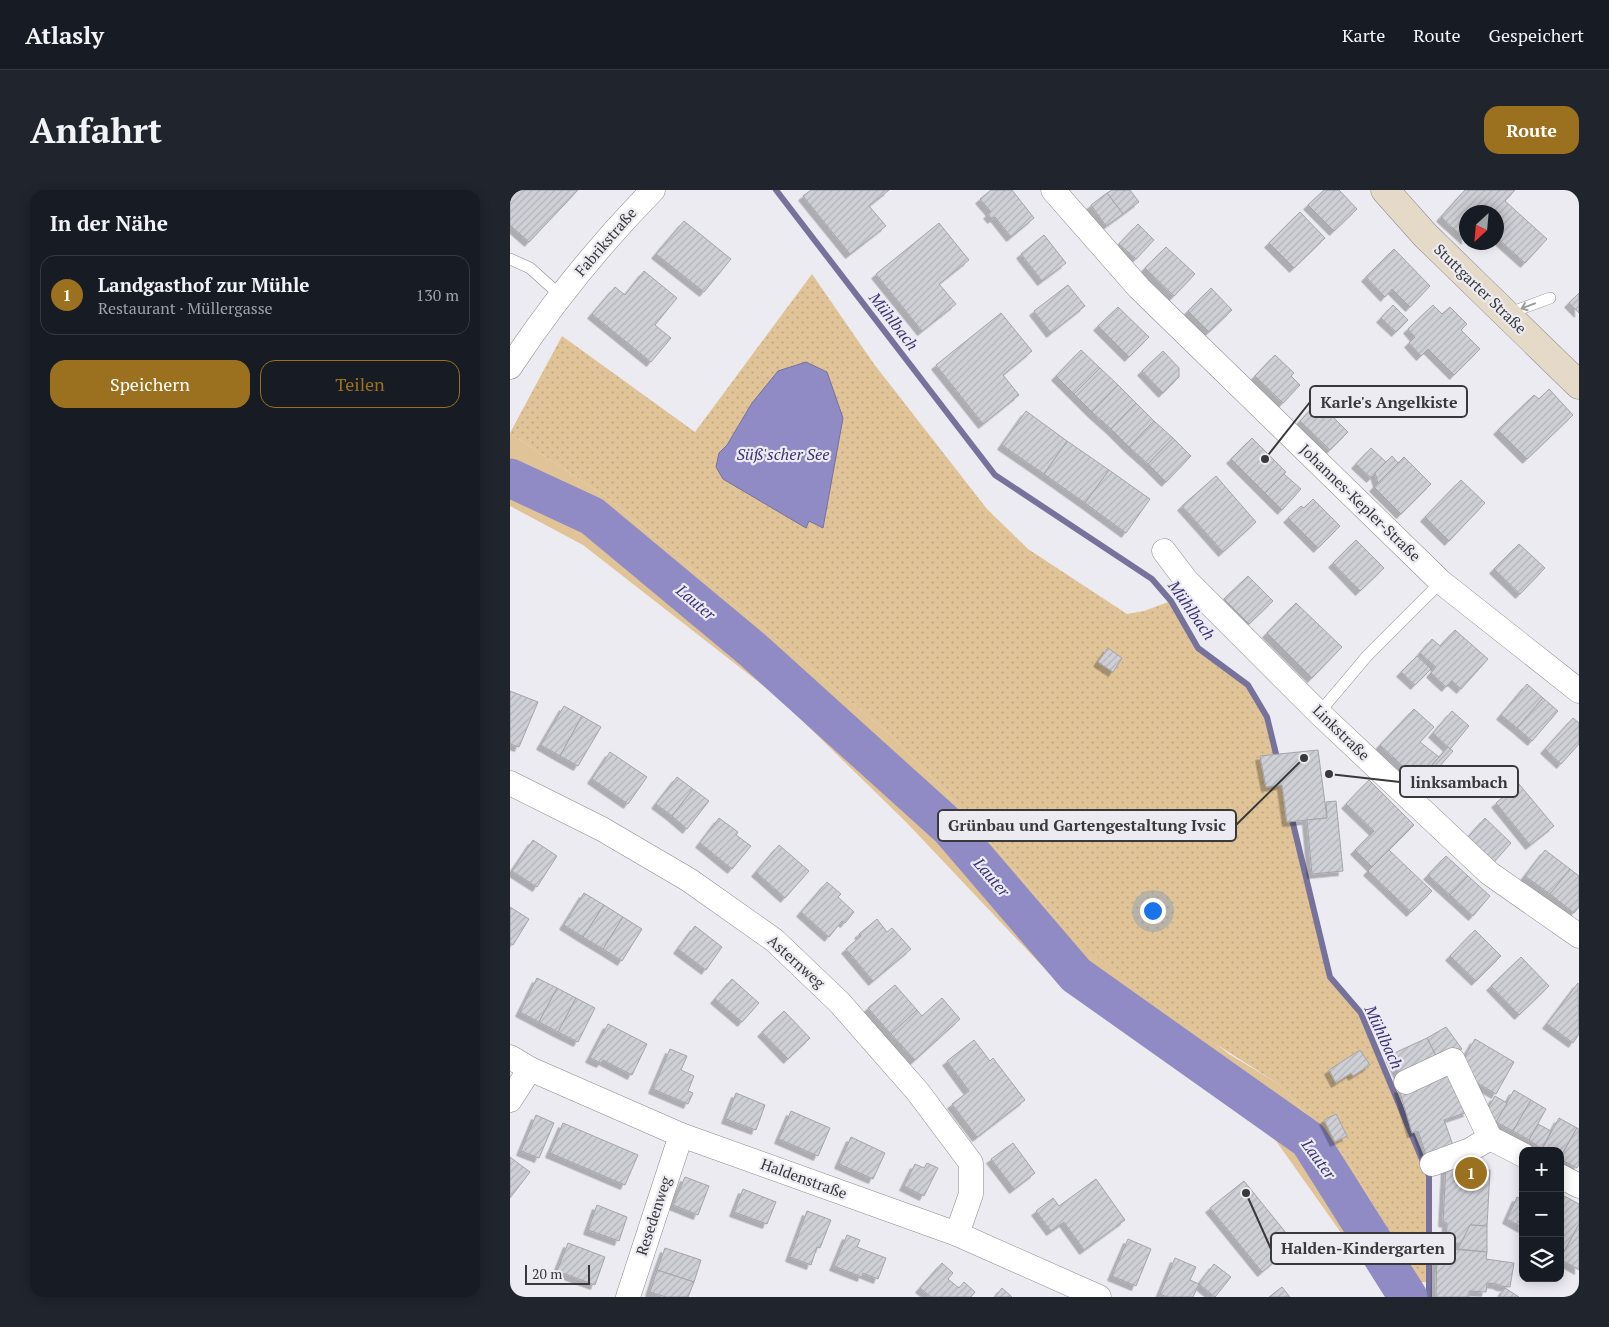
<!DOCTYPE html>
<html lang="de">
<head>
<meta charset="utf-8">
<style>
	:root { --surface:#171b24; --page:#20242c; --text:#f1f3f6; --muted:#9ea1a6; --line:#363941; --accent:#9b701f }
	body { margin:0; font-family:"PT Serif",serif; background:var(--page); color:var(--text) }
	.controls { position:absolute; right:15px; bottom:15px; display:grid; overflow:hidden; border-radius:10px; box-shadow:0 2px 12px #0003 }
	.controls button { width:45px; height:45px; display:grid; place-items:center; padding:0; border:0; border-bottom:1px solid var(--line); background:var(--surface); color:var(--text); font:25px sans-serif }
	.compass { position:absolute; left:949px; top:15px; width:45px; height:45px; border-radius:50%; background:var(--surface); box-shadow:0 2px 12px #0003; rotate:206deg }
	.scale { position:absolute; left:15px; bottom:12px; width:65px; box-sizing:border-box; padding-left:5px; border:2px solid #39393b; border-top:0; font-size:14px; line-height:18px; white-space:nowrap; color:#39393b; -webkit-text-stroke:4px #ecebf2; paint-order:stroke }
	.you { position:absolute; left:642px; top:720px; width:18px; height:18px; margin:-12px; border:4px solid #fff; border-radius:50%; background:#1a73e8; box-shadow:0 0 0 8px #1a73e833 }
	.badge { display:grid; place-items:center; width:32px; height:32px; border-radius:50%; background:var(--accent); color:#fff; font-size:16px; font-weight:700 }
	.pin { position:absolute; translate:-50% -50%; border:2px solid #fff; box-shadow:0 1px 5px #0006 }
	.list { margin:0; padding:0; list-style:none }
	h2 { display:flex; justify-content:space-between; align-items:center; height:65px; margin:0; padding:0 20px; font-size:21px }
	h2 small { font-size:16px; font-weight:400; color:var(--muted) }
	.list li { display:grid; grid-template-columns:32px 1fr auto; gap:15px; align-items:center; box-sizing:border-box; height:80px; margin:0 10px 10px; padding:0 10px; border:1px solid var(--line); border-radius:15px }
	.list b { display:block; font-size:19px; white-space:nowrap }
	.list p { margin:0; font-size:16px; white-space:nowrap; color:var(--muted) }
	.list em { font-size:16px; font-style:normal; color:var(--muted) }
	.actions { display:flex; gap:10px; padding:15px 20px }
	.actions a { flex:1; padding:11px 0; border:1px solid var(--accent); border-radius:15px; text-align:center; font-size:18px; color:var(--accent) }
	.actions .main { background:var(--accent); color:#fff }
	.icon { flex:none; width:28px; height:28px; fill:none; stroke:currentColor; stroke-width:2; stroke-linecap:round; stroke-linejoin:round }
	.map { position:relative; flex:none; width:1069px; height:1107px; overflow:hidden; border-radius:15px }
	header { display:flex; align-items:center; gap:30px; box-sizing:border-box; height:70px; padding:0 25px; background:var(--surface); border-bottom:1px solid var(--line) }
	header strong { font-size:24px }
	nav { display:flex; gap:28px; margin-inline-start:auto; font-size:18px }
	.intro { display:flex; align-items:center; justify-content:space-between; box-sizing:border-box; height:120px; padding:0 30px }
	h1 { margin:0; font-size:35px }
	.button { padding:12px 22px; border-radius:15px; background:var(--accent); color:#fff; font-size:18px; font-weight:700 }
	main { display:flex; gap:30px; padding:0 30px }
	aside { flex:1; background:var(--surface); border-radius:15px; box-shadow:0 2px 12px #0003 }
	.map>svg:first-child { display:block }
	.grass { fill:#e0c397 }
	.garden { fill:url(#garden-dots) }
	.water { fill:#908bc5; stroke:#76729c }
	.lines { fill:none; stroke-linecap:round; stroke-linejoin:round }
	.stream { stroke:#76729c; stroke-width:6 }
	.river { stroke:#908bc5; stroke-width:39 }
	.building { fill:url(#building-hatch); stroke:#a4a4aa; filter:url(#shadow) }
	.service-casing { stroke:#8a8a90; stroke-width:12 }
	.minor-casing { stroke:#8a8a90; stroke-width:25 }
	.secondary-casing { stroke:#8a8a90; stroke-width:29 }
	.service { stroke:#fff; stroke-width:11 }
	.minor { stroke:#fff; stroke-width:24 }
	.secondary { stroke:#e5dac8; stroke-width:28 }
	.oneway { stroke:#9c9c9d }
	.labels { text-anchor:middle; stroke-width:4.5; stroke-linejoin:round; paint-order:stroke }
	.street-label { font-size:15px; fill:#39393b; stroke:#ecebf2 }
	.water-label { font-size:16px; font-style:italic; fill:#3d3177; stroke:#ecebf2 }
	.leader { fill:none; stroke:#39393b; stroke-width:2 }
	.callout-dot { fill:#39393b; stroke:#ecebf2; stroke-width:2 }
	.callout { fill:#ecebf2; stroke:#39393b; stroke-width:2 }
	.callout-label { font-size:16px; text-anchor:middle; font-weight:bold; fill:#39393b }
</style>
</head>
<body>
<header>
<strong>Atlasly</strong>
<nav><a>Karte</a><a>Route</a><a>Gespeichert</a></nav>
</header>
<div class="intro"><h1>Anfahrt</h1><a class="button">Route</a></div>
<main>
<aside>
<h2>In der Nähe<small></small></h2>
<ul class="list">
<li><span class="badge">1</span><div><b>Landgasthof zur Mühle</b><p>Restaurant · Müllergasse</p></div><em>130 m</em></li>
</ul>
<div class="actions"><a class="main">Speichern</a><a>Teilen</a></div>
</aside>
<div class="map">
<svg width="1069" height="1107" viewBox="0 0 1069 1107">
	<defs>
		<pattern id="garden-dots" width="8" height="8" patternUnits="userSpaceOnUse" patternTransform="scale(1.25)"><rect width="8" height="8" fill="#e0c397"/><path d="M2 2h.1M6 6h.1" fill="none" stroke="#c1a883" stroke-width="1.8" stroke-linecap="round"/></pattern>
		<pattern id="building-hatch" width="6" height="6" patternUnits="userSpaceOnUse" patternTransform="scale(1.25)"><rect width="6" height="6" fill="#cfcfd6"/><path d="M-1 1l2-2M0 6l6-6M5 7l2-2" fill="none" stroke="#b2b2b9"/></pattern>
		<filter id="shadow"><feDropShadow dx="-4.5" dy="4.5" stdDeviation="0" flood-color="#0004"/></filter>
	</defs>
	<rect width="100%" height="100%" fill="#ecebf2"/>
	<polygon class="grass" points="0,243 96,307 382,546 458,626 549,732 719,864 767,893 836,967 907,1092 909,1107 906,1107 849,1068 766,951 675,880 554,799 396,632 269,508 73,355 0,316"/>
	<polygon class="garden" points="302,84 364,174 477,319 518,359 617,424 634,421 661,411 688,458 738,495 757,527 820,787 851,823 919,986 918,1092 907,1092 836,967 767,893 629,805 549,732 458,626 382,546 96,307 0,243 52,146 185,242"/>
	<polygon class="water" points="296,172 317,182 333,228 313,338 299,331 296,338 213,289 206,277 209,263 217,255 242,213 268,181"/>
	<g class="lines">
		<g class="stream">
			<polyline points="266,0 485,285 642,389 661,411 688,458 738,495 757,527 768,572"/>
			<polyline points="781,625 820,787 851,823 919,986 919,1107"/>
		</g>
		<polyline class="river" points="0,288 82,326 243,460 440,638 566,785 799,950 898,1107"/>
	</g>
	<g class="building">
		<polygon points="0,0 68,0 19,52 0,35"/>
		<polygon points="301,0 379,0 359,16 376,36 340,64 293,6"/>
		<polygon points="481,0 502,0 524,28 501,47 485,27 482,29 478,24 481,22 470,9"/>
		<polygon points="602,0 620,0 629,12 613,24 597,3"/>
		<polygon points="814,0 829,0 847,19 824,41 798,15"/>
		<polygon points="955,0 1005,0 995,11 1037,49 1015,73 986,47 986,22 956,22 956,50 931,27"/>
		<polygon points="597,3 613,24 596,36 581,15"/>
		<polygon points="790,22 815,48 784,78 759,53"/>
		<polygon points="174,31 221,69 194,102 146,64"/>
		<polygon points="429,33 459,70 429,94 446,114 412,141 366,84"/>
		<polygon points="628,34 644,50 626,69 609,54"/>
		<polygon points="534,45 556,73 532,91 511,64"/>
		<polygon points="656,57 685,84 664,106 635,78"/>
		<polygon points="884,59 920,96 900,117 882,99 875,107 856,87"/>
		<polygon points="134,81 167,108 145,135 161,148 141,172 82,124 105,97 115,105"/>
		<polygon points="558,95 575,116 541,143 524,121"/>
		<polygon points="701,98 722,120 699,142 678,121"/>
		<polygon points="1069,103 1069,123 1059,113"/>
		<polygon points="883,115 898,130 886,142 871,128"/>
		<polygon points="923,115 932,124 940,117 957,134 951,140 970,159 944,185 918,159 911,166 899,153 905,147 898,139"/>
		<polygon points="608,117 639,147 619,167 588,136"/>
		<polygon points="491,123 522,161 493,185 509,205 473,234 426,175"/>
		<polygon points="571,160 590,178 564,204 546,186"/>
		<polygon points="653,161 669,178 669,187 653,203 632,181"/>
		<polygon points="765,165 784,183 781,186 790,195 773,213 745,186"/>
		<polygon points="590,178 608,195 582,222 564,204"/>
		<polygon points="608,195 626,213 601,239 582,222"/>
		<polygon points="1039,199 1063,225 1017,269 988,240 1024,205 1029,209"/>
		<polygon points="808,212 838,242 820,260 790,231"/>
		<polygon points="626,213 644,231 619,257 601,239"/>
		<polygon points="516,221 557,251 534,284 492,255"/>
		<polygon points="644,231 663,248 638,274 619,257"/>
		<polygon points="663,248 681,266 656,292 638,274"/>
		<polygon points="742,248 776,282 755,303 721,269"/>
		<polygon points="557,251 599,280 575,313 534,284"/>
		<polygon points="861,258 876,272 861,288 846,274"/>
		<polygon points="882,266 888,273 868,293 865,283"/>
		<polygon points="894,267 921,294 891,324 864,297"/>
		<polygon points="599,280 640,309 616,343 575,313"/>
		<polygon points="774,284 791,299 772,320 755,303"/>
		<polygon points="706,286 746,332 713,362 672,316"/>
		<polygon points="951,290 975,313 939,351 915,327"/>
		<polygon points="803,309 830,336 808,358 778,328 791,316 794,318"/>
		<polygon points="846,350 874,378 850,401 823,373"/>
		<polygon points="1009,354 1035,378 1010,404 984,379"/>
		<polygon points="738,386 763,411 739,434 714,409"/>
		<polygon points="786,413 832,457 802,488 757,443"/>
		<polygon points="945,440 978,469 951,499 942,491 936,497 921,483 926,477 910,463 922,449 930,456"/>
		<polygon points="598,458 612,468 603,482 588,472"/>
		<polygon points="907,466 921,479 905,495 891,482"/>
		<polygon points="1017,494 1033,508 1007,538 991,525"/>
		<polygon points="0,501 28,512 9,557 0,554"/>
		<polygon points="1033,508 1048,521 1022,551 1007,538"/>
		<polygon points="54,516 72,526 50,566 31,555"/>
		<polygon points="904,519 924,537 910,552 929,567 908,590 870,555"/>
		<polygon points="942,521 959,536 940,559 923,543"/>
		<polygon points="72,526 91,537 68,576 50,566"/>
		<polygon points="1063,528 1069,533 1069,554 1051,574 1035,559"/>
		<polygon points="938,557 943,561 921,586 916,582"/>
		<polygon points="808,560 817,628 777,632 772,595 756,597 750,566"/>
		<polygon points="100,562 137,587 118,614 82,589"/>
		<polygon points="167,587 183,599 162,626 146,614"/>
		<polygon points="859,590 904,635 862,677 845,660 864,641 836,614"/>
		<polygon points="1009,594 1044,636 1020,655 986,613"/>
		<polygon points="183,599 199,611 177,639 162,626"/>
		<polygon points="826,611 833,681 802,684 797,630 817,628 816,612"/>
		<polygon points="209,628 228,642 226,645 241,656 222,679 190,653"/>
		<polygon points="975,628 1001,653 984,672 958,647"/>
		<polygon points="23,650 47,666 27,697 2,681"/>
		<polygon points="269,655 299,681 275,708 246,682"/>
		<polygon points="879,660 922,701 901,722 858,681"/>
		<polygon points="1035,660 1060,679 1040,704 1015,686"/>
		<polygon points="936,666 958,686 940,705 918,685"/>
		<polygon points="1060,679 1069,686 1069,717 1064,723 1040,704"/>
		<polygon points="958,686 980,706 963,726 940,705"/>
		<polygon points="317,692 331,704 328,707 344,722 335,733 332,731 319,747 291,722"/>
		<polygon points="74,703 94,715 73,747 54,735"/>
		<polygon points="94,715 113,727 93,759 73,747"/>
		<polygon points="0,717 19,729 3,755 0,753"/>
		<polygon points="113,727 132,739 112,771 93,759"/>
		<polygon points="367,729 377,742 382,738 401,759 363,791 336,759 351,746 349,744"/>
		<polygon points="185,736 212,757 196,780 168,759"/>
		<polygon points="965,740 991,766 966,791 940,766"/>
		<polygon points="1011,767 1039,796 1009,825 981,796"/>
		<polygon points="27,788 47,798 29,832 10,822"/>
		<polygon points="222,789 249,813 232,832 205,809"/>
		<polygon points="1068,793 1069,844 1063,853 1037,834"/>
		<polygon points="385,795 407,820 381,844 358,818"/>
		<polygon points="47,798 66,808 48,842 29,832"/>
		<polygon points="66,808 85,818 68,852 48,842"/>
		<polygon points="432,808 450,829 405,870 381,844 407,820 412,826"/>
		<polygon points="274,821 300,848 278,869 252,842"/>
		<polygon points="98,834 137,854 122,885 93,870 91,873 80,868"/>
		<polygon points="936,837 952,859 928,870 917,848"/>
		<polygon points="917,848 928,870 890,887 880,865"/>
		<polygon points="965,849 1004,872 986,904 959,888 950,875"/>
		<polygon points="464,850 480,871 483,868 515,910 467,947 442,914 459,901 437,871"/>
		<polygon points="160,859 177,866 171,880 184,886 178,901 183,903 178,914 143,899"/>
		<polygon points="850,860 860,875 843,886 841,883 826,893 819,880"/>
		<polygon points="944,882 958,922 934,930 945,961 918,971 908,941 902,943 889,899"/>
		<polygon points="1004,900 1021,910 1003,941 986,932"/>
		<polygon points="226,903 255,915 246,940 216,929"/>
		<polygon points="985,906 997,913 986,932 974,925"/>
		<polygon points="1021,910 1036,919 1019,950 1003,941"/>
		<polygon points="281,921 320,938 308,966 269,949"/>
		<polygon points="826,924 837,946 825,952 814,930"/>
		<polygon points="26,925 44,933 29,968 11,961"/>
		<polygon points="1049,928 1067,938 1050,968 1050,961 1035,961 1032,959"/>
		<polygon points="53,933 128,965 115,995 40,963"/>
		<polygon points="1028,934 1041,941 1032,959 1019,950"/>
		<polygon points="1067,938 1069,939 1069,974 1067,978 1050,969 1050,968"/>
		<polygon points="341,947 375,963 363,989 329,974"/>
		<polygon points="503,953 525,983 504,999 481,969"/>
		<polygon points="0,967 20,982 0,1008"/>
		<polygon points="960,968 960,979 980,980 977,1036 960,1035 952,1054 936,1051 937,1033 933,1032 936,975"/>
		<polygon points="417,973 428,978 414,1006 394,996 405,974 414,978"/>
		<polygon points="175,987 199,996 188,1025 163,1015"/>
		<polygon points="586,989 615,1030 574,1060 554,1032 541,1041 526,1021 543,1008 549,1016"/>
		<polygon points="734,991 785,1054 752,1082 700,1018"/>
		<polygon points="233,999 266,1012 257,1034 224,1022"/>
		<polygon points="1054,1006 1069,1014 1069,1034 1050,1069 1050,1012"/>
		<polygon points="1007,1007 1013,1010 1013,1038 997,1029"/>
		<polygon points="87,1015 117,1027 109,1051 78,1040"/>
		<polygon points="297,1021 321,1030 310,1058 307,1057 301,1075 280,1067"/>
		<polygon points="1069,1034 1069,1080 1050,1069"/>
		<polygon points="960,1035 977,1036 977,1062 948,1059"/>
		<polygon points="337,1045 350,1050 347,1057 376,1068 368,1089 353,1083 352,1087 324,1076"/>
		<polygon points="618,1049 641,1059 626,1096 602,1086"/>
		<polygon points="58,1053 95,1067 85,1095 47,1081"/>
		<polygon points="155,1058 191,1070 184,1092 147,1080"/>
		<polygon points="927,1058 977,1062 976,1069 1004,1073 1000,1097 991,1096 987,1094 977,1093 976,1102 959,1101 959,1107 926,1107"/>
		<polygon points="665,1068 686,1077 680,1090 689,1094 683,1107 657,1107 650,1104"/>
		<polygon points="432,1073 443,1083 438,1089 449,1098 454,1092 465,1102 461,1107 421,1107 410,1098"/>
		<polygon points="704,1074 721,1087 705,1107 689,1094"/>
		<polygon points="147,1080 184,1092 178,1107 156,1107 140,1102"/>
		<polygon points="772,1097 780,1107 759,1107"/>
		<polygon points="492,1098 502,1107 485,1107"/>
		<polygon points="995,1098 1009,1107 989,1107"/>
	</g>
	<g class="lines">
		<defs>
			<g id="service">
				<polyline points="0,69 20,78 50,105"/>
				<polyline points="997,124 1040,108"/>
				<polyline points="809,523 857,466 931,392"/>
			</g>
			<g id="minor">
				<polyline points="543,0 629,98 931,392 1069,501"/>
				<path d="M0,177c43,-65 88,-121 143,-177"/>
				<polyline points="654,361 676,390 809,523 979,683 1069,746"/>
				<polyline points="0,593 92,639 179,690 264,750 329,812 408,902 461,973 461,1004 447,1044"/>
				<polyline points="0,867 20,879 171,945 447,1044 589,1107"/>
				<polyline points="896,892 943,870 980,948 1013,965"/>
				<polyline points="0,910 20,879"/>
				<polyline points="922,974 960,960 980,948"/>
				<polyline points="1050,986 1069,996"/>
				<polyline points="118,1107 171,945"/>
			</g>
			<polyline id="secondary" points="875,0 915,45 1069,195"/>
		</defs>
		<use href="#service" class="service-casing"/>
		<use href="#minor" class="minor-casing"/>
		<use href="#secondary" class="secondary-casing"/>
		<use href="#service" class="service"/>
		<use href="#minor" class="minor"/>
		<use href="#secondary" class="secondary"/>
	</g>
	<defs><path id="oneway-shaft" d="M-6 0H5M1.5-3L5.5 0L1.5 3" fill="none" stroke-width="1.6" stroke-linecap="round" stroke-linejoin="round" transform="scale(1.25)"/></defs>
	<use class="oneway" href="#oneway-shaft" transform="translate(1018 116) rotate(159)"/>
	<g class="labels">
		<g class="street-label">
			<text transform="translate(96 52) rotate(-49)" y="5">Fabrikstraße</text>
			<text transform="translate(970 99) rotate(44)" y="5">Stuttgarter Straße</text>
			<text transform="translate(850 313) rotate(44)" y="5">Johannes-Kepler-Straße</text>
			<text transform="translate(831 543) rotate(44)" y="5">Linkstraße</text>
			<text transform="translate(286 772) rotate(42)" y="5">Asternweg</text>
			<text transform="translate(294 989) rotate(20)" y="5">Haldenstraße</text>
			<text transform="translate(144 1026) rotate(-72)" y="5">Resedenweg</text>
		</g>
		<g class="water-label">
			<text transform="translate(384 131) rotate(52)" y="6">Mühlbach</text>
			<text x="273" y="270">Süß'scher See</text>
			<text transform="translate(186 412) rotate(40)" y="6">Lauter</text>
			<text transform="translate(682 420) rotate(55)" y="6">Mühlbach</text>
			<text transform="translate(482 687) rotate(49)" y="6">Lauter</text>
			<text transform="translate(874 847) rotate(65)" y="6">Mühlbach</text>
			<text transform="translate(809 969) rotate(54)" y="6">Lauter</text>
		</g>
	</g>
	<path class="leader" d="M755 269L800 212M819 584L890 592M794 568L726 635M736 1003L761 1059"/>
	<g class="callout-dot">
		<circle cx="755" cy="269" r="5"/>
		<circle cx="819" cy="584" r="5"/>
		<circle cx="794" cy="568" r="5"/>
		<circle cx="736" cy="1003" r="5"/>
	</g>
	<g class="callout">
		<rect x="800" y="196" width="157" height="31" rx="5"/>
		<rect x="890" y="576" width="118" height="31" rx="5"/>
		<rect x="428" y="620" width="298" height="31" rx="5"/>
		<rect x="761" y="1043" width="184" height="31" rx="5"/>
	</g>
	<g class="callout-label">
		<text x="879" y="218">Karle's Angelkiste</text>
		<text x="949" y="598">linksambach</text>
		<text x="577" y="641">Grünbau und Gartengestaltung Ivsic</text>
		<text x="853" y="1064">Halden-Kindergarten</text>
	</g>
</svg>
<div class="controls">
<button>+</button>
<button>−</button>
<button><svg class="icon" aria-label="layers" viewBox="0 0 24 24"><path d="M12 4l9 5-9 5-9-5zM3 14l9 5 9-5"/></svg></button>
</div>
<svg class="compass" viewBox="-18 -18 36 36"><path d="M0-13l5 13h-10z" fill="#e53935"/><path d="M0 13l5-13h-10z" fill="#9ea1a6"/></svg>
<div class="scale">20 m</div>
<div class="you"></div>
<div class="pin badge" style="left:961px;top:983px">1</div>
</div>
</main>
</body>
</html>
